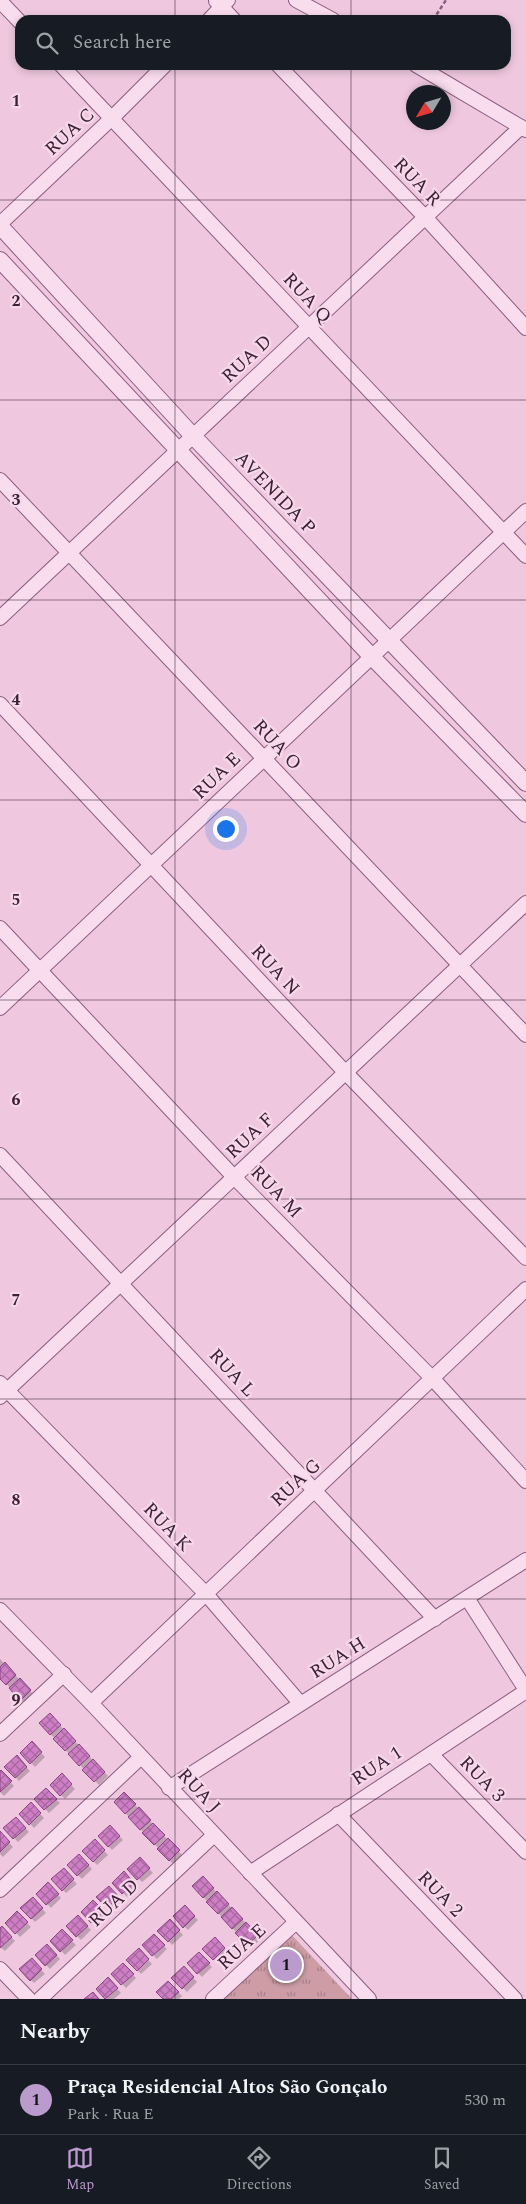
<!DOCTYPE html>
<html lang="en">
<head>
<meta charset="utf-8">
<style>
	body { margin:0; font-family:Spectral,serif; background:#20242c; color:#f1f3f6 }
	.compass { position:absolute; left:406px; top:85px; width:45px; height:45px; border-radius:50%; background:#171b24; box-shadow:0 2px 8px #0003; rotate:232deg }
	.you { position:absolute; left:225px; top:828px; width:18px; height:18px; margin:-12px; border:4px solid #fff; border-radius:50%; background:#1a73e8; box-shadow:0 0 0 8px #1a73e833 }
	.badge { display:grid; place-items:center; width:32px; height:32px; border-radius:50%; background:#bb9acd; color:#111; font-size:16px; font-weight:700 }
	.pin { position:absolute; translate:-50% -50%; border:2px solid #fff; box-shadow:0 1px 5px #0006 }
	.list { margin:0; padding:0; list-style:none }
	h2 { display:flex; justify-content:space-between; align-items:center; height:65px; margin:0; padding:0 20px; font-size:21px }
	h2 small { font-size:16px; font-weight:400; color:#9ea1a6 }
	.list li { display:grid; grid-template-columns:32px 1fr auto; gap:15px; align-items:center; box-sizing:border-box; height:70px; padding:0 20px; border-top:1px solid #363941 }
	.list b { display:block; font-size:19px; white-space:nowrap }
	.list p { margin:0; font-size:16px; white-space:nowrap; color:#9ea1a6 }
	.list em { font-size:16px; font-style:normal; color:#9ea1a6 }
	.icon { flex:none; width:28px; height:28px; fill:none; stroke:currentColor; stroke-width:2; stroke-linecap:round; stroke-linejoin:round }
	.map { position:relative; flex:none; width:526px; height:1999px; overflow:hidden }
	.search { position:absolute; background:#171b24; box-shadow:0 2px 8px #0003; left:15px; right:15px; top:15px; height:55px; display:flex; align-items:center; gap:12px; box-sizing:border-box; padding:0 18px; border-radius:15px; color:#9ea1a6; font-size:19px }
	.sheet { height:135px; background:#171b24 }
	nav { display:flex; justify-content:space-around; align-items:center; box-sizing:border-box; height:70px; border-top:1px solid #363941; background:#171b24; font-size:14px; color:#9ea1a6 }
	nav a { display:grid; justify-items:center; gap:2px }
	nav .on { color:#bb9acd }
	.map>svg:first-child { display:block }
</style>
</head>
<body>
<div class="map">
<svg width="526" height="1999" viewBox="0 0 526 1999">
	<defs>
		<pattern id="grass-tufts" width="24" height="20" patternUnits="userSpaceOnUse" patternTransform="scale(1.25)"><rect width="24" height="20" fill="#cd9ca5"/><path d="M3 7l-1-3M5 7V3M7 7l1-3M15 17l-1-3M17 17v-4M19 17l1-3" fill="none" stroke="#a87f87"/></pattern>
		<pattern id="building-cross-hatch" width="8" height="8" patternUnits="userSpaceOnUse" patternTransform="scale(1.25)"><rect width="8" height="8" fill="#cd7ec4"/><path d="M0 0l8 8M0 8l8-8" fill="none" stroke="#a867a0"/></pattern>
	</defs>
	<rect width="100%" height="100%" fill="#efc8df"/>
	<polygon fill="url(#grass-tufts)" points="288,1931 352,1999 217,1999"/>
	<g fill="#0003">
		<polygon points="0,1659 34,1695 25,1704 0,1677"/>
		<polygon points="50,1715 108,1776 99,1785 40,1723"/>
		<polygon points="32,1743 45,1757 35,1767 22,1753"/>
		<polygon points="17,1757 30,1771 19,1781 6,1767"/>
		<polygon points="1,1772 14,1786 4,1796 0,1792"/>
		<polygon points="62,1775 75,1789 65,1799 51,1785"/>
		<polygon points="46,1790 60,1803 49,1813 36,1799"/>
		<polygon points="124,1793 182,1855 173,1864 115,1802"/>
		<polygon points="31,1804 44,1818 34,1828 21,1814"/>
		<polygon points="16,1818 29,1832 18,1842 5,1828"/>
		<polygon points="110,1826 123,1840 112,1850 99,1836"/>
		<polygon points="0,1833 13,1847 3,1857 0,1854"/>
		<polygon points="95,1841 108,1855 97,1865 84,1851"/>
		<polygon points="79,1855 92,1869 82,1879 68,1865"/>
		<polygon points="140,1859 153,1873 142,1882 129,1869"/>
		<polygon points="64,1870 77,1884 66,1893 53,1880"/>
		<polygon points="124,1873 137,1887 127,1897 114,1883"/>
		<polygon points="203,1878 261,1939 251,1948 193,1886"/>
		<polygon points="48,1884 61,1898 51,1908 38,1894"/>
		<polygon points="109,1888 122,1902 111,1911 98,1897"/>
		<polygon points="33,1899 46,1913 35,1922 22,1909"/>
		<polygon points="93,1902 107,1916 96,1926 83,1912"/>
		<polygon points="185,1907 198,1920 188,1930 174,1917"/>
		<polygon points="17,1913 31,1927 20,1937 7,1923"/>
		<polygon points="78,1917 91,1930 81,1940 67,1926"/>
		<polygon points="170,1921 183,1935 172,1945 159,1931"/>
		<polygon points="2,1927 15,1941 5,1951 0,1947 0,1929"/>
		<polygon points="62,1931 76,1945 65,1955 52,1941"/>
		<polygon points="154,1936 167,1949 157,1959 144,1946"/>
		<polygon points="215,1939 228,1953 217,1963 204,1949"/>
		<polygon points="47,1945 60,1959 50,1969 36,1955"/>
		<polygon points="139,1950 152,1964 141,1974 128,1960"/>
		<polygon points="199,1954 212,1967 202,1977 189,1963"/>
		<polygon points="32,1960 45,1974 34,1983 21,1970"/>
		<polygon points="123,1964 136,1978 126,1988 113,1974"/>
		<polygon points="184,1968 197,1982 187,1992 173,1978"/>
		<polygon points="108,1979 121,1993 114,1999 107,1999 97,1989"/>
		<polygon points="168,1982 182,1996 179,1999 164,1999"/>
	</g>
	<g fill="url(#building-cross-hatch)" stroke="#8b4384">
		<polygon points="5,1662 16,1675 6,1685 0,1679 0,1667"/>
		<polygon points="20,1678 31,1690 20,1701 9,1688"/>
		<polygon points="50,1713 61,1725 50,1735 39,1723"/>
		<polygon points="64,1728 76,1741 65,1751 53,1739"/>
		<polygon points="32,1741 42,1752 30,1764 20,1753"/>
		<polygon points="79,1744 90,1756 79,1766 68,1754"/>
		<polygon points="17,1755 27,1767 15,1778 4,1767"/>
		<polygon points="93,1759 105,1772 94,1782 82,1770"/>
		<polygon points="1,1770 12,1781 0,1792 0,1771"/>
		<polygon points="62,1773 72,1784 60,1796 50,1785"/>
		<polygon points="46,1788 57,1799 44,1810 34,1799"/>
		<polygon points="124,1792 136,1804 125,1814 114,1802"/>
		<polygon points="31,1802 41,1813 29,1825 19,1814"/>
		<polygon points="139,1807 151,1820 140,1830 128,1817"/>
		<polygon points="16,1817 26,1828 13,1839 3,1828"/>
		<polygon points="153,1823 165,1835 154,1845 142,1833"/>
		<polygon points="110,1825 120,1836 108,1847 98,1836"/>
		<polygon points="0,1831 10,1842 0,1852"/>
		<polygon points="168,1838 180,1850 169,1861 157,1849"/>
		<polygon points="95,1839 105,1850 93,1862 82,1851"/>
		<polygon points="79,1854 89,1865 77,1876 67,1865"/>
		<polygon points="140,1857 150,1868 137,1880 127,1869"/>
		<polygon points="64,1868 74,1879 62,1891 51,1879"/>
		<polygon points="124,1871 134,1883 122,1894 112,1883"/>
		<polygon points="203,1876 214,1888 203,1898 192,1886"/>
		<polygon points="48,1882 59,1894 46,1905 36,1894"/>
		<polygon points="109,1886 119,1897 107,1908 96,1897"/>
		<polygon points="217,1891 229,1904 218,1914 206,1902"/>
		<polygon points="33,1897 43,1908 31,1919 20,1908"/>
		<polygon points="93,1900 104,1911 91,1923 81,1912"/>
		<polygon points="185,1905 195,1916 183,1928 173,1916"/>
		<polygon points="232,1907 243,1919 232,1929 221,1917"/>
		<polygon points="17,1911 28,1922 15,1934 5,1923"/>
		<polygon points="78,1915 88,1926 76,1937 66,1926"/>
		<polygon points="170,1919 180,1930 168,1942 157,1931"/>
		<polygon points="246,1922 258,1935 247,1945 235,1933"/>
		<polygon points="2,1926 12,1937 0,1948 0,1928"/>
		<polygon points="62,1929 73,1940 60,1952 50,1941"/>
		<polygon points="154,1934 165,1945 152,1956 142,1945"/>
		<polygon points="215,1937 225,1948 213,1960 202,1949"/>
		<polygon points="47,1944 57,1955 45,1966 35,1955"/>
		<polygon points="139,1948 149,1959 137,1971 126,1960"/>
		<polygon points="199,1952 210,1963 197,1974 187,1963"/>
		<polygon points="32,1958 42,1969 30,1981 19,1969"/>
		<polygon points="123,1963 134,1974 121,1985 111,1974"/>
		<polygon points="184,1966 194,1977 182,1989 171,1978"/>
		<polygon points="108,1977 118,1988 105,1999 96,1989"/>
		<polygon points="168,1981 179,1992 171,1999 163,1999 156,1992"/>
		<polygon points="93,1992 99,1999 84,1999"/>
	</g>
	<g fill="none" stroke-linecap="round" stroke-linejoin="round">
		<defs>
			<g id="minor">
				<polyline points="296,0 333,20"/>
				<polyline points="0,1 20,22"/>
				<polyline points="216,1 234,20"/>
				<polyline points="209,20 228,0"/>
				<polyline points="61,65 526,556"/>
				<polyline points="278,65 425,217 526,328"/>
				<polyline points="416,65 526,130"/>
				<polyline points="0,224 112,118 165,65"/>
				<polyline points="0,480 526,1035"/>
				<polyline points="0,618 521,127"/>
				<polyline points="0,704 345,1072 526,1258"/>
				<polyline points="0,928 234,1177 433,1379 526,1481"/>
				<polyline points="0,1008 526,511"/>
				<polyline points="0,1155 435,1619"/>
				<polyline points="0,1383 206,1594 300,1703"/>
				<polyline points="0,1397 526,903"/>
				<polyline points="467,1598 526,1690"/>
				<polyline points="0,1610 91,1703 369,1999"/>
				<polyline points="91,1703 526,1289"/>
				<polyline points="0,1734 64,1674"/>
				<polyline points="431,1754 526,1852"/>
				<polyline points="169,1788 526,1560"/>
				<polyline points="338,1814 515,1999"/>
				<polyline points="250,1873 526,1691"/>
				<polyline points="0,1890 141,1757"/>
				<polyline points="0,1969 29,1999"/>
				<polyline points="40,1999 214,1835"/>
				<polyline points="213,1999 296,1922"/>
			</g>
			<g id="tertiary">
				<polyline points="0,226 193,436 526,783"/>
				<polyline points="0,260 372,657 526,814"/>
			</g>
		</defs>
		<use href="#minor" stroke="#8b5d81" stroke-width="16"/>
		<use href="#tertiary" stroke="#8b5d81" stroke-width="18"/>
		<polyline stroke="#8b5d81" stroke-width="2.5" stroke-dasharray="4 2.5" stroke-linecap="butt" points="433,20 446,0"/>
		<use href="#minor" stroke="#f9dcee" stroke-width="14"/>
		<use href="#tertiary" stroke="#f9dcee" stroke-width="16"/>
	</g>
	<path fill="none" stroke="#3c2037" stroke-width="1" stroke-opacity="0.55" d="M175 0V20M351 0V20M175 65V1999M351 65V1999M0 200H526M0 400H526M0 600H526M0 800H526M0 1000H526M0 1199H526M0 1399H526M0 1599H526M0 1799H526"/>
	<g text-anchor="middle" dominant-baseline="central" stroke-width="4.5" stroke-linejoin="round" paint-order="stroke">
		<g font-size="19" fill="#3c2037" stroke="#f6d8ea">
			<text transform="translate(70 132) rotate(-43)">RUA C</text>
			<text transform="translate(417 182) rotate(46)">RUA R</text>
			<text transform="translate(307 298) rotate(47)">RUA Q</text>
			<text transform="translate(247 359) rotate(-43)">RUA D</text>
			<text transform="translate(275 493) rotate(46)">AVENIDA P</text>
			<text transform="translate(277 745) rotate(47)">RUA O</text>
			<text transform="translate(217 776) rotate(-44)">RUA E</text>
			<text transform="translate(275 970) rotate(47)">RUA N</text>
			<text transform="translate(250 1136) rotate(-43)">RUA F</text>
			<text transform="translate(276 1192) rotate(46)">RUA M</text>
			<text transform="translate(232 1373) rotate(47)">RUA L</text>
			<text transform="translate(296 1483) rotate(-43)">RUA G</text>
			<text transform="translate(167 1527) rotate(46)">RUA K</text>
			<text transform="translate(338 1658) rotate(-32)">RUA H</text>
			<text transform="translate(377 1766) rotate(-33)">RUA 1</text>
			<text transform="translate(482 1779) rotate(46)">RUA 3</text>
			<text transform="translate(199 1791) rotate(47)">RUA J</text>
			<text transform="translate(440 1894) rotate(46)">RUA 2</text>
			<text transform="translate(114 1903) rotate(-43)">RUA D</text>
			<text transform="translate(242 1947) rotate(-43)">RUA E</text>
		</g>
	</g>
	<g font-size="16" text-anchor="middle" font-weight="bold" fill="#3c2037" stroke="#f6d8ea" stroke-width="4.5" stroke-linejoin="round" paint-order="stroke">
		<text x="16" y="106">1</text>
		<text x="16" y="306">2</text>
		<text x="16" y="505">3</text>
		<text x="16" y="705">4</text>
		<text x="16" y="905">5</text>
		<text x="16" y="1105">6</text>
		<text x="16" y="1305">7</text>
		<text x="16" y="1505">8</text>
		<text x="16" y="1705">9</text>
	</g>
</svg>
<svg class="compass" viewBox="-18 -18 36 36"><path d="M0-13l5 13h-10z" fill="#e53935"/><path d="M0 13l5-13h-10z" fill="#9ea1a6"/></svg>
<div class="you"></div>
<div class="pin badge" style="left:286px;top:1965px">1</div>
<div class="search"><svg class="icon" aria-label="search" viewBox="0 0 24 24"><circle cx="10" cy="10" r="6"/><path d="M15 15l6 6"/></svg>Search here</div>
</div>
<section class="sheet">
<h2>Nearby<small></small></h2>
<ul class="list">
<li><span class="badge">1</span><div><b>Praça Residencial Altos São Gonçalo</b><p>Park · Rua E</p></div><em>530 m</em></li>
</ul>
</section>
<nav>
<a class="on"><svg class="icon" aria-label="map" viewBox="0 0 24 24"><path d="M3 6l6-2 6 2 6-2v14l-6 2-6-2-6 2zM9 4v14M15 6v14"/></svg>Map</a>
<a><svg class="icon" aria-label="directions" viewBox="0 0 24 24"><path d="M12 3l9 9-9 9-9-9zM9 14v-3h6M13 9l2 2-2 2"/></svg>Directions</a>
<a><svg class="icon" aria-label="saved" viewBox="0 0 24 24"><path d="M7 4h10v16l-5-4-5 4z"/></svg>Saved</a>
</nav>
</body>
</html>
